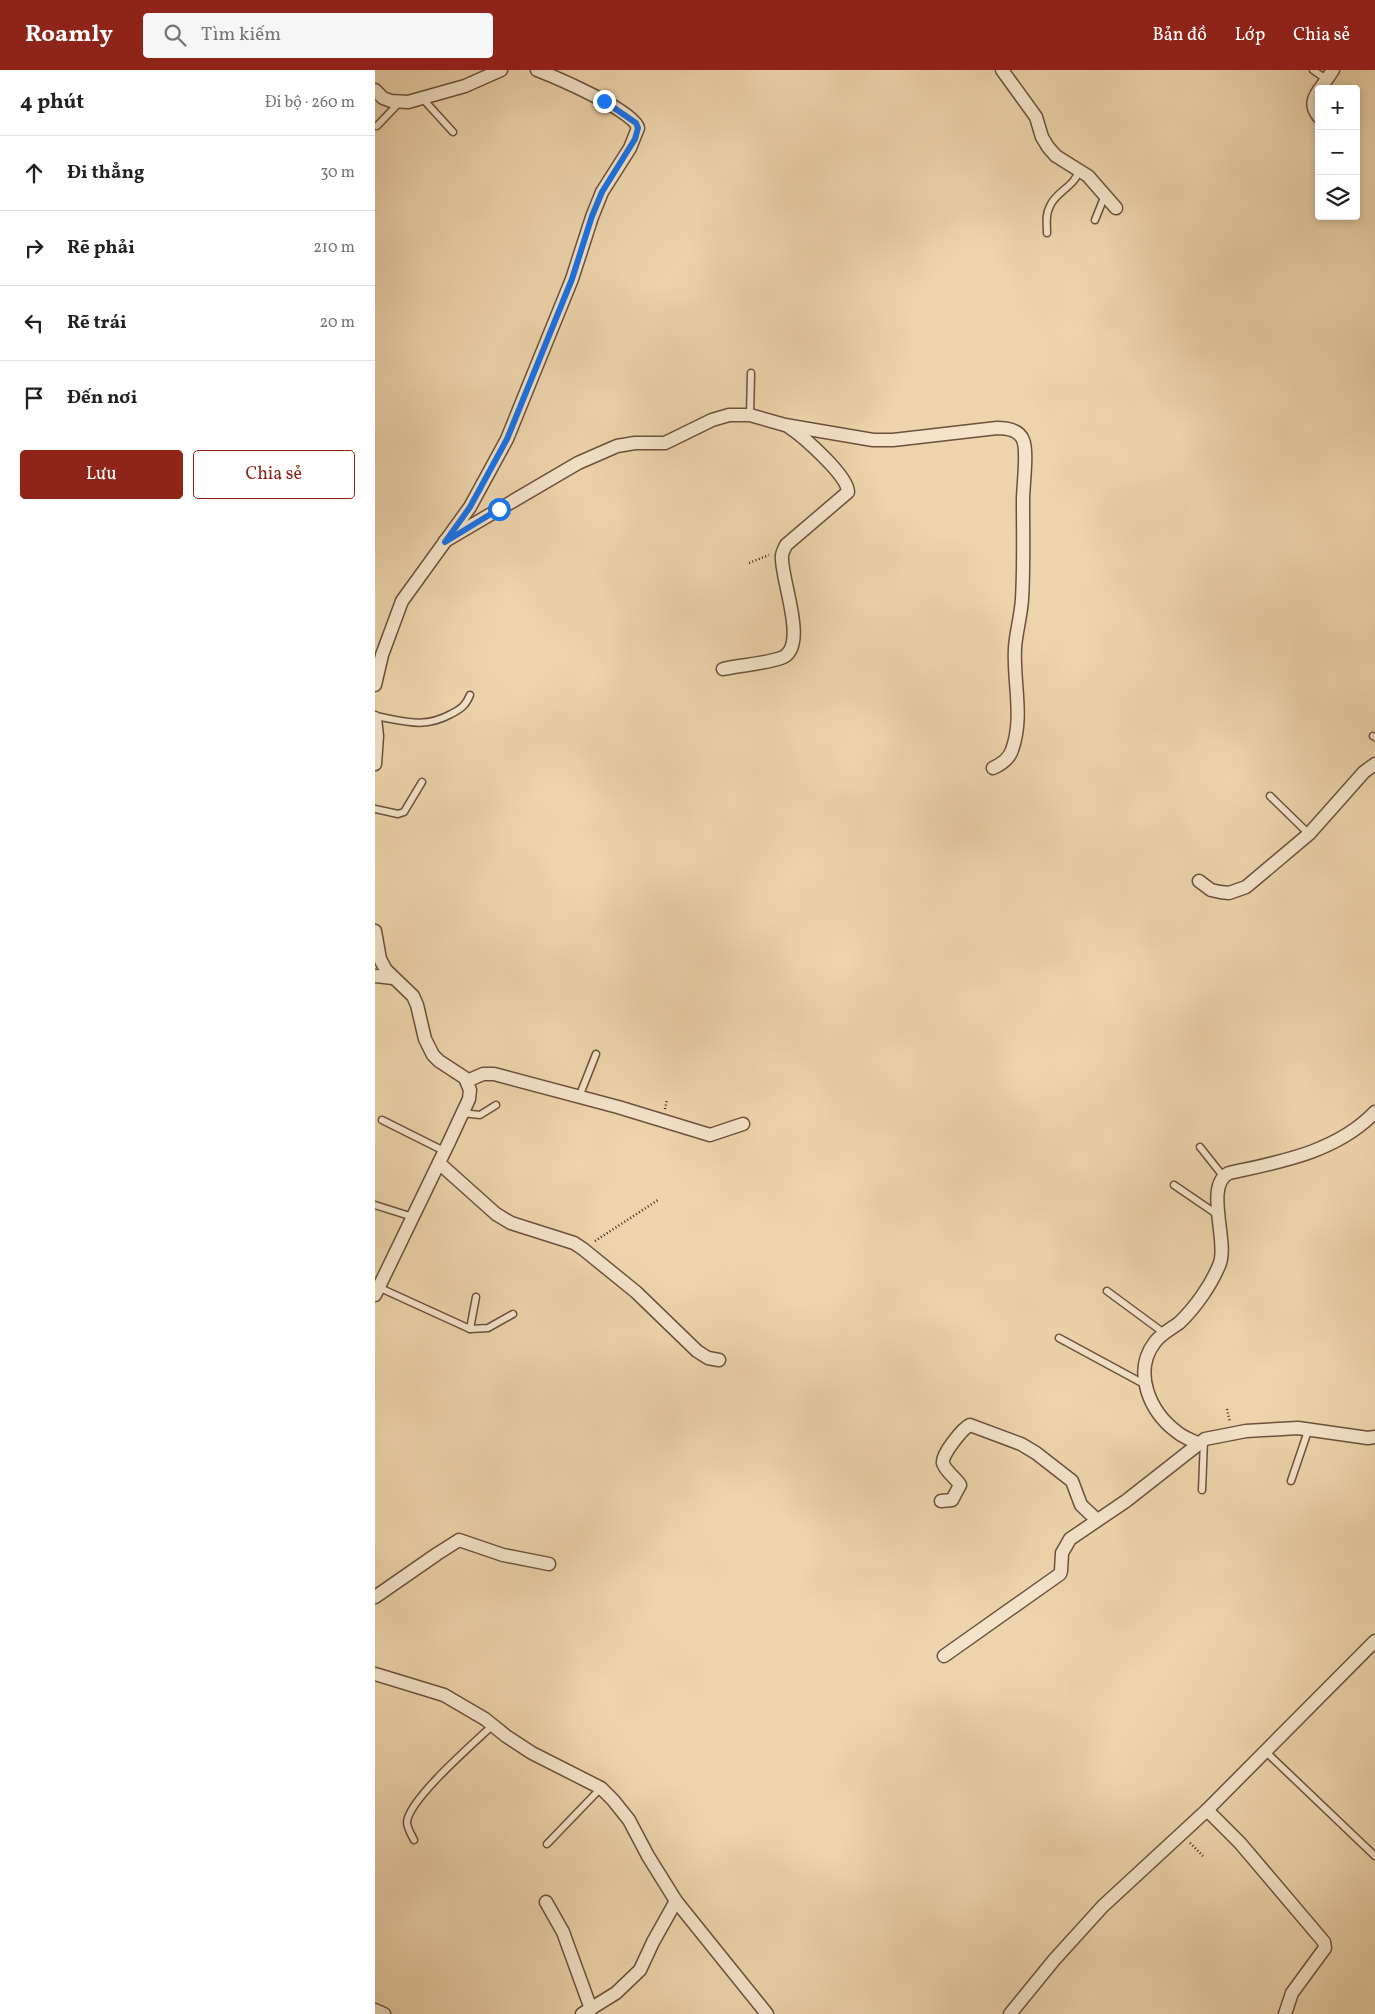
<!DOCTYPE html>
<html lang="vi">
<head>
<meta charset="utf-8">
<style>
	body { margin:0; font-family:Vollkorn,serif; background:#f6f6f6; color:#202124 }
	.controls { position:absolute; right:15px; top:15px; display:grid; overflow:hidden; border-radius:5px; box-shadow:0 2px 8px #0003 }
	.controls button { width:45px; height:45px; display:grid; place-items:center; padding:0; border:0; border-bottom:1px solid #e0e0e0; background:#fff; color:#202124; font:25px sans-serif }
	.stop { position:absolute; width:15px; height:15px; margin:-11px; border:4px solid #1a73e8; border-radius:50%; background:#fff }
	.stop.end { background:#1a73e8; border-color:#fff; box-shadow:0 1px 5px #0008 }
	.list { margin:0; padding:0; list-style:none }
	h2 { display:flex; justify-content:space-between; align-items:center; height:65px; margin:0; padding:0 20px; font-size:21px }
	h2 small { font-size:16px; font-weight:400; color:#757577 }
	.list li { display:grid; grid-template-columns:32px 1fr auto; gap:15px; align-items:center; box-sizing:border-box; height:75px; padding:0 20px; border-top:1px solid #e0e0e0 }
	.list b { display:block; font-size:19px; white-space:nowrap }
	.list em { font-size:16px; font-style:normal; color:#757577 }
	.actions { display:flex; gap:10px; padding:15px 20px }
	.actions a { flex:1; padding:11px 0; border:1px solid #8f2418; border-radius:5px; text-align:center; font-size:18px; color:#8f2418 }
	.actions .main { background:#8f2418; color:#fff }
	.icon { flex:none; width:28px; height:28px; fill:none; stroke:currentColor; stroke-width:2; stroke-linecap:round; stroke-linejoin:round }
	.map { position:relative; flex:none; width:1000px; height:1944px; overflow:hidden }
	header { display:flex; align-items:center; gap:30px; box-sizing:border-box; height:70px; padding:0 25px; background:#8f2418; color:#fff }
	header strong { font-size:24px }
	nav { display:flex; gap:28px; margin-inline-start:auto; font-size:18px }
	.search { width:350px; height:45px; background:#f6f6f6; display:flex; align-items:center; gap:12px; box-sizing:border-box; padding:0 18px; border-radius:5px; color:#757577; font-size:19px }
	main { display:flex }
	aside { flex:1; background:#fff }
	.map>svg:first-child { display:block }
</style>
</head>
<body>
<header>
<strong>Roamly</strong>
<div class="search"><svg class="icon" aria-label="search" viewBox="0 0 24 24"><circle cx="10" cy="10" r="6"/><path d="M15 15l6 6"/></svg>Tìm kiếm</div>
<nav><a>Bản đồ</a><a>Lớp</a><a>Chia sẻ</a></nav>
</header>
<main>
<aside>
<h2>4 phút<small>Đi bộ · 260 m</small></h2>
<ul class="list">
<li><svg class="icon" aria-label="ahead" viewBox="0 0 24 24"><path d="M12 20V5M6 11l6-6 6 6"/></svg><div><b>Đi thẳng</b></div><em>30 m</em></li>
<li><svg class="icon" aria-label="right" viewBox="0 0 24 24"><path d="M7 20v-9h11M14 6l5 5-5 5"/></svg><div><b>Rẽ phải</b></div><em>210 m</em></li>
<li><svg class="icon" aria-label="left" viewBox="0 0 24 24"><path d="M17 20v-9H6M10 6l-5 5 5 5"/></svg><div><b>Rẽ trái</b></div><em>20 m</em></li>
<li><svg class="icon" aria-label="arrive" viewBox="0 0 24 24"><path d="M6 21V4h12l-3 4 3 4H6"/></svg><div><b>Đến nơi</b></div></li>
</ul>
<div class="actions"><a class="main">Lưu</a><a>Chia sẻ</a></div>
</aside>
<div class="map">
<svg width="1000" height="1944" viewBox="0 0 1000 1944">
	<rect width="100%" height="100%" fill="#eed4ac"/>
	<filter id="stains"><feTurbulence type="fractalNoise" baseFrequency=".004" numOctaves="4"/><feColorMatrix values="0 0 0 0 .2 0 0 0 0 .09 0 0 0 0 .02 0 0 0 .5 -.17"/></filter>
	<radialGradient id="worn" r=".72"><stop offset=".6" stop-color="#630" stop-opacity="0"/><stop offset="1" stop-color="#630" stop-opacity=".3"/></radialGradient>
	<g fill="none" stroke-linecap="round" stroke-linejoin="round">
		<defs>
			<g id="lane">
				<polyline points="938,0 951,9"/>
				<polyline points="47,28 78,62"/>
				<polyline points="2,56 24,33"/>
				<polyline points="720,150 730,125"/>
				<path d="M672 163C672 154 670 145 675 136 681 121 700 117 704 100"/>
				<polyline points="375,345 376,303"/>
				<path d="M0 646C29 651 49 659 76 644 86 639 91 635 95 625"/>
				<polyline points="998,666 1000,667"/>
				<polyline points="895,726 934,764"/>
				<polyline points="0,739 23,744 29,742 47,712"/>
				<polyline points="204,1027 221,984"/>
				<polyline points="87,1043 105,1045 121,1035"/>
				<polyline points="7,1050 69,1081"/>
				<polyline points="825,1077 848,1106"/>
				<polyline points="799,1115 843,1145"/>
				<polyline points="0,1135 38,1147"/>
				<polyline points="3,1217 95,1259 113,1258 138,1244"/>
				<polyline points="732,1221 789,1263"/>
				<polyline points="95,1259 101,1227"/>
				<polyline points="684,1268 769,1314"/>
				<polyline points="916,1411 934,1358"/>
				<polyline points="827,1420 829,1370"/>
				<polyline points="890,1681 1000,1786"/>
				<path d="M39 1770C36 1764 32 1758 32 1752 34 1729 100 1672 118 1655"/>
				<polyline points="172,1774 226,1718"/>
			</g>
			<g id="street">
				<polyline points="627,0 661,47 667,67 673,77 681,86 713,106 741,138"/>
				<polyline points="945,19 958,0"/>
				<polyline points="0,20 8,28 16,31 33,32 90,16 126,0"/>
				<path d="M944 20C937 30 936 37 944 47"/>
				<path d="M70 471 203 393 242 376 260 373H290L337 350 354 345H375L410 355 498 370H518L622 358C632 358 644 360 648 370 653 381 648 416 648 430 648 463 649 496 647 529 646 546 641 562 640 578 638 612 649 647 637 680 634 689 627 694 618 698"/>
				<path d="M348 599C366 595 388 594 406 588 435 578 405 508 407 486 407 482 410 478 411 475L473 422C473 406 429 367 414 357"/>
				<path d="M0 615 7 585 27 531 95 437 132 369 197 209 217 147 227 122 255 78 263 58C260 41 180 7 162 0"/>
				<polyline points="0,648 2,666 0,694"/>
				<polyline points="824,811 836,820 845,822 854,823 871,817 934,764 989,702 1000,694"/>
				<polyline points="0,861 5,889 11,900 38,926 42,935 50,969 58,985 64,991 90,1008 95,1020 94,1029 74,1072 0,1225"/>
				<polyline points="0,906 18,908"/>
				<polyline points="92,1011 108,1004 119,1004 243,1037 335,1065 368,1054"/>
				<polyline points="64,1093 121,1144 136,1153 199,1173 208,1179 261,1222 322,1281 333,1288 344,1290"/>
				<path d="M822 1373C816 1370 808 1367 802 1362 775 1342 757 1302 780 1272 786 1264 796 1259 804 1253 820 1238 837 1214 845 1193 853 1170 829 1115 854 1103 905 1092 962 1082 1000 1042"/>
				<path d="M566 1431 577 1430 585 1415C581 1408 570 1401 568 1393 566 1385 588 1358 595 1355L646 1374 661 1383 697 1411 706 1435 722 1450"/>
				<polyline points="0,1527 62,1484 84,1470 128,1485 174,1494"/>
				<polyline points="569,1586 685,1504 686,1501 687,1483 695,1469 751,1431 830,1369 871,1361 923,1358 993,1368 1000,1367"/>
				<polyline points="0,1604 69,1625 110,1649 131,1666 157,1683 226,1718 238,1730 254,1750 273,1786 301,1831 392,1944"/>
				<polyline points="832,1740 865,1773 949,1872 950,1878 917,1923 910,1944"/>
				<polyline points="171,1832 188,1862 216,1939"/>
				<polyline points="0,1940 9,1944"/>
				<polyline points="207,1944 241,1923 265,1900 278,1872 301,1831"/>
				<polyline points="635,1944 679,1890 728,1836 832,1740 1000,1571"/>
			</g>
		</defs>
		<use href="#lane" stroke="#6c513c" stroke-width="9"/>
		<use href="#street" stroke="#6c513c" stroke-width="15"/>
		<g stroke="#402516" stroke-width="2.5" stroke-dasharray="1 2.5" stroke-linecap="butt">
			<polyline points="374,493 394,485"/>
			<polyline points="290,1039 292,1030"/>
			<polyline points="220,1171 283,1130"/>
			<polyline points="852,1339 855,1352"/>
			<polyline points="815,1773 828,1786"/>
		</g>
		<use href="#lane" stroke="#f4e3c9" stroke-width="6"/>
		<use href="#street" stroke="#f4e3c9" stroke-width="12"/>
	</g>
	<g fill="none" stroke-linecap="round" stroke-linejoin="round">
		<polyline stroke="#1a73e8" stroke-width="6" points="124,439 70,472 95,437 132,369 197,209 217,146 227,122 260,69 263,58 261,53 229,31"/>
	</g>
	<rect width="100%" height="100%" filter="url(#stains)"/>
	<rect width="100%" height="100%" fill="url(#worn)"/>
</svg>
<div class="controls">
<button>+</button>
<button>−</button>
<button><svg class="icon" aria-label="layers" viewBox="0 0 24 24"><path d="M12 4l9 5-9 5-9-5zM3 14l9 5 9-5"/></svg></button>
</div>
<div class="stop" style="left:124px;top:439px"></div>
<div class="stop end" style="left:229px;top:31px"></div>
</div>
</main>
</body>
</html>
